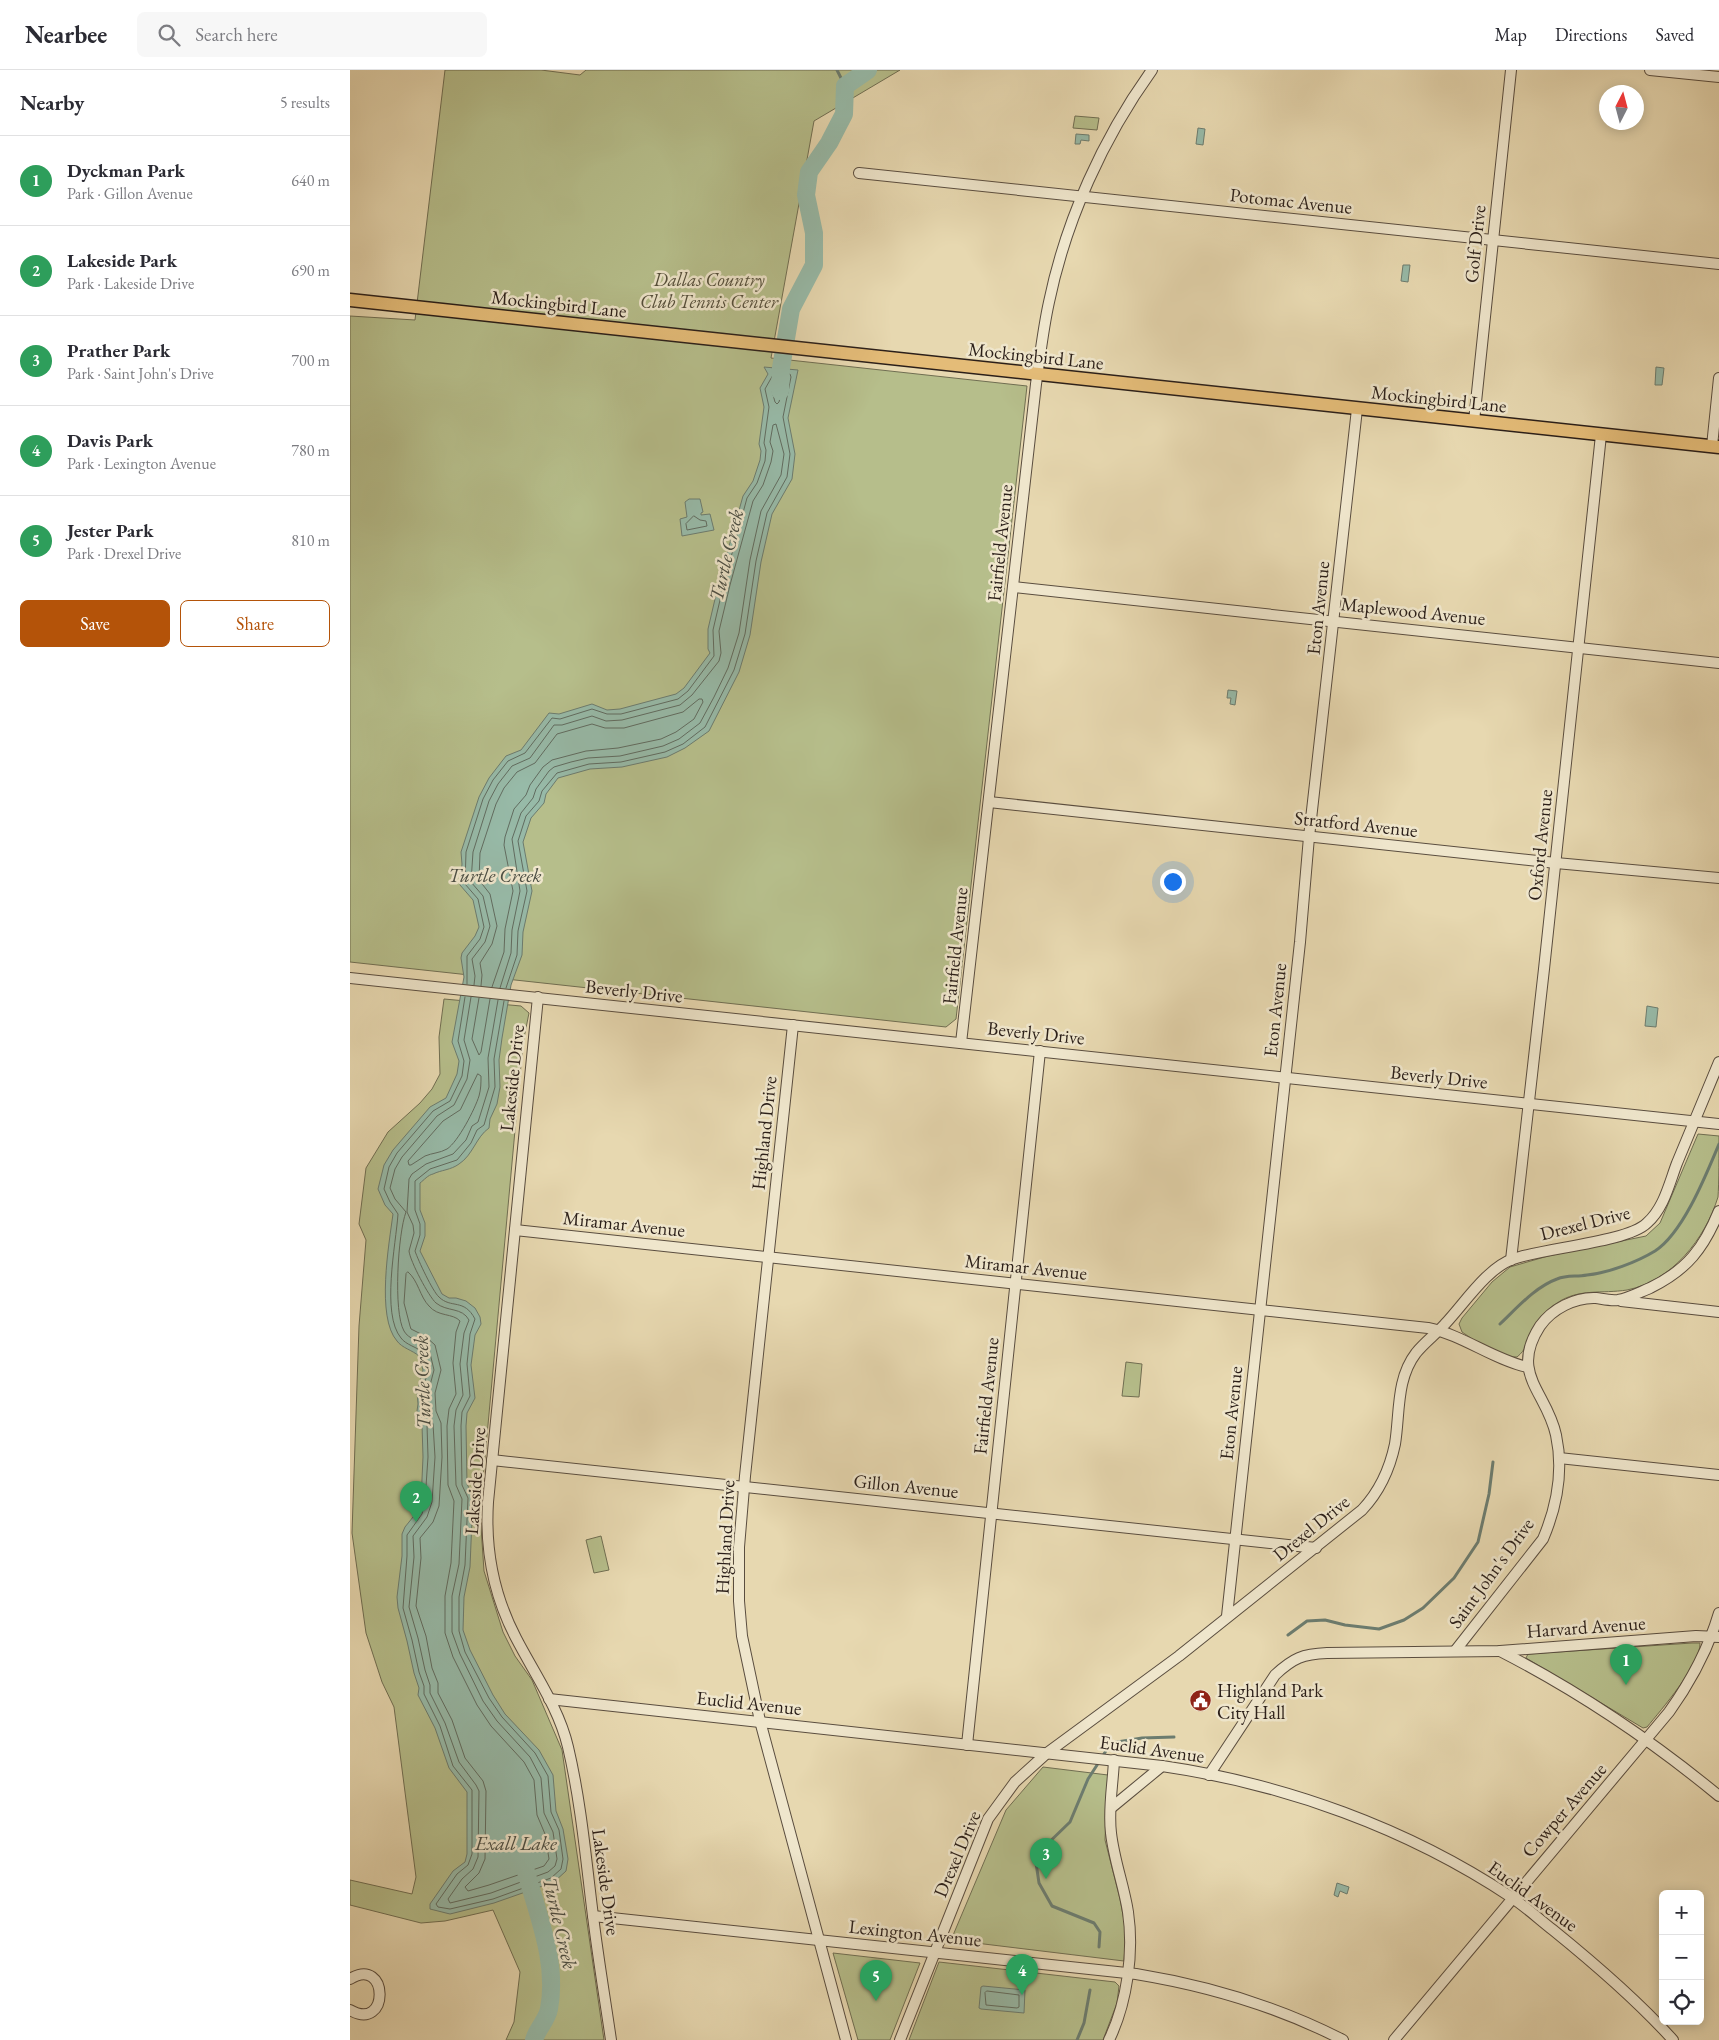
<!DOCTYPE html>
<html lang="en">
<head>
<meta charset="utf-8">
<style>
	body { margin:0; font-family:"EB Garamond",serif; background:#f7f7f7; color:#2b2b33 }
	.controls { position:absolute; right:15px; bottom:15px; display:grid; overflow:hidden; border-radius:8px; box-shadow:0 2px 12px #0003 }
	.controls button { width:45px; height:45px; display:grid; place-items:center; padding:0; border:0; border-bottom:1px solid #e1e1e2; background:#fff; color:#2b2b33; font:25px sans-serif }
	.compass { position:absolute; left:1249px; top:15px; width:45px; height:45px; border-radius:50%; background:#fff; box-shadow:0 2px 12px #0003; rotate:6deg }
	.you { position:absolute; left:822px; top:811px; width:18px; height:18px; margin:-12px; border:4px solid #fff; border-radius:50%; background:#1a73e8; box-shadow:0 0 0 8px #1a73e833 }
	.badge { display:grid; place-items:center; width:32px; height:32px; border-radius:50%; background:#b45309; color:#fff; font-size:16px; font-weight:700 }
	.pin { position:absolute; translate:-50% -41px; filter:drop-shadow(0 1px 2px #0008) }
	.pin::after { content:''; position:absolute; top:26px; width:18px; height:15px; background:inherit; clip-path:polygon(0 0,100% 0,50% 100%) }
	.list { margin:0; padding:0; list-style:none }
	h2 { display:flex; justify-content:space-between; align-items:center; height:65px; margin:0; padding:0 20px; font-size:21px }
	h2 small { font-size:16px; font-weight:400; color:#7c7c81 }
	.list li { display:grid; grid-template-columns:32px 1fr auto; gap:15px; align-items:center; box-sizing:border-box; height:90px; padding:0 20px; border-top:1px solid #e1e1e2 }
	.list b { display:block; font-size:19px; white-space:nowrap }
	.list p { margin:0; font-size:16px; white-space:nowrap; color:#7c7c81 }
	.list em { font-size:16px; font-style:normal; color:#7c7c81 }
	.actions { display:flex; gap:10px; padding:15px 20px }
	.actions a { flex:1; padding:11px 0; border:1px solid #b45309; border-radius:8px; text-align:center; font-size:18px; color:#b45309 }
	.actions .main { background:#b45309; color:#fff }
	.icon { flex:none; width:28px; height:28px; fill:none; stroke:currentColor; stroke-width:2; stroke-linecap:round; stroke-linejoin:round }
	.map { position:relative; flex:none; width:1369px; height:1970px; overflow:hidden }
	header { display:flex; align-items:center; gap:30px; box-sizing:border-box; height:70px; padding:0 25px; background:#fff; border-bottom:1px solid #e1e1e2 }
	header strong { font-size:24px }
	nav { display:flex; gap:28px; margin-inline-start:auto; font-size:18px }
	.search { width:350px; height:45px; background:#f7f7f7; display:flex; align-items:center; gap:12px; box-sizing:border-box; padding:0 18px; border-radius:8px; color:#7c7c81; font-size:19px }
	main { display:flex }
	aside { flex:1; background:#fff }
	.map>svg:first-child { display:block }
</style>
</head>
<body>
<header>
<strong>Nearbee</strong>
<div class="search"><svg class="icon" aria-label="search" viewBox="0 0 24 24"><circle cx="10" cy="10" r="6"/><path d="M15 15l6 6"/></svg>Search here</div>
<nav><a>Map</a><a>Directions</a><a>Saved</a></nav>
</header>
<main>
<aside>
<h2>Nearby<small>5 results</small></h2>
<ul class="list">
<li><span class="badge" style="background:#2e9e5b">1</span><div><b>Dyckman Park</b><p>Park · Gillon Avenue</p></div><em>640 m</em></li>
<li><span class="badge" style="background:#2e9e5b">2</span><div><b>Lakeside Park</b><p>Park · Lakeside Drive</p></div><em>690 m</em></li>
<li><span class="badge" style="background:#2e9e5b">3</span><div><b>Prather Park</b><p>Park · Saint John's Drive</p></div><em>700 m</em></li>
<li><span class="badge" style="background:#2e9e5b">4</span><div><b>Davis Park</b><p>Park · Lexington Avenue</p></div><em>780 m</em></li>
<li><span class="badge" style="background:#2e9e5b">5</span><div><b>Jester Park</b><p>Park · Drexel Drive</p></div><em>810 m</em></li>
</ul>
<div class="actions"><a class="main">Save</a><a>Share</a></div>
</aside>
<div class="map">
<svg width="1369" height="1970" viewBox="0 0 1369 1970">
	<rect width="100%" height="100%" fill="#e7d8b0"/>
	<filter id="stains"><feTurbulence type="fractalNoise" baseFrequency=".004" numOctaves="4"/><feColorMatrix values="0 0 0 0 .2 0 0 0 0 .09 0 0 0 0 .02 0 0 0 .5 -.17"/></filter>
	<radialGradient id="worn" r=".72"><stop offset=".6" stop-color="#630" stop-opacity="0"/><stop offset="1" stop-color="#630" stop-opacity=".3"/></radialGradient>
	<g fill="#b6be8b" stroke="#706e52">
		<polygon points="95,0 191,0 230,5 236,0 550,0 464,51 421,288 677,316 606,949 596,957 0,892 0,246 65,250"/>
		<polygon points="725,46 749,48 747,60 723,58"/>
		<polygon points="94,929 171,936 179,943 173,973 130,1442 134,1501 153,1562 165,1586 182,1610 212,1680 254,1970 156,1970 164,1952 170,1902 143,1840 95,1851 71,1853 0,1835 0,1810 62,1824 66,1807 44,1637 32,1612 16,1563 2,1463 9,1256 16,1170 9,1154 16,1098 38,1062 70,1033 82,1019 90,1004 89,967"/>
		<path d="M1348 1064 1369 1066C1369 1081 1369 1114 1368 1127 1355 1169 1322 1211 1277 1220 1252 1224 1229 1218 1207 1233 1197 1239 1186 1251 1182 1261 1178 1271 1176 1280 1167 1287 1149 1288 1127 1272 1112 1262L1109 1254 1112 1248 1142 1212 1160 1197 1198 1186 1296 1166 1310 1153Z"/>
		<polygon points="776,1292 792,1294 789,1327 772,1326"/>
		<polygon points="251,1466 259,1500 244,1503 236,1470"/>
		<path d="M1342 1573H1350C1351 1594 1311 1640 1297 1657L1293 1658 1176 1588 1178 1584Z"/>
		<polygon points="693,1697 766,1706 756,1748 755,1770 770,1829 776,1861 774,1891 601,1870 656,1740"/>
		<polygon points="483,1883 570,1893 540,1970 508,1970"/>
		<polygon points="589,1892 765,1912 769,1916 767,1933 753,1970 559,1970"/>
	</g>
	<g fill="#97baa8" stroke="#6c7c6f">
		<polygon points="848,58 855,59 853,75 846,74"/>
		<polygon points="726,64 739,65 739,71 731,70 730,74 725,74"/>
		<polygon points="1053,195 1060,195 1058,212 1051,211"/>
		<path d="M414 297 448 300 438 348 445 384 442 409 422 444 411 492 400 565 389 602 359 661 335 678 317 687 272 697 240 699 208 708 196 724 194 733 181 748 173 772 182 821 173 862 172 885 161 915 152 968 149 990 150 1017 147 1034 140 1049 139 1058C126 1067 123 1085 109 1094 101 1100 91 1100 83 1104 78 1105 74 1110 70 1113V1140L75 1153V1166L70 1181 92 1224 99 1228H106L116 1231 125 1238 130 1247 131 1254 125 1265 121 1295 125 1328 117 1343 116 1356 117 1414 123 1426 120 1497 114 1527 113 1560 120 1580 143 1625 155 1644 189 1680 203 1705 206 1741 213 1759 218 1789 216 1801 204 1812 144 1833 100 1844 80 1839V1834L103 1801 115 1792 117 1784V1722L99 1698 85 1658 68 1625 69 1618 64 1603 57 1571 48 1538 47 1527 52 1486V1464L55 1457 67 1442 71 1431 73 1387 72 1355 67 1341 68 1334 67 1322 73 1300 69 1286C62 1280 52 1278 47 1271 26 1247 39 1174 43 1144L35 1135 28 1119 34 1095 43 1080 80 1037 96 1028 107 1004 109 991 102 972 114 907 111 888 112 883 125 866 129 857 123 830 110 815 112 794 111 782 129 727 139 708 156 686 171 680 199 643 209 644 242 634 257 640 270 639 326 624 334 618 360 583 358 579V559L369 512 393 426 403 411 410 390 411 381 409 374 414 337 410 318 418 304Z"/>
		<polygon points="1306,297 1314,298 1312,315 1305,315"/>
		<polygon points="339,429 350,429 353,442 351,443 351,445 360,444 364,460 332,466 330,449 337,447 335,432"/>
		<polygon points="878,620 887,621 885,635 880,634 881,628 877,628"/>
		<polygon points="1297,936 1308,938 1306,957 1295,956"/>
		<polygon points="987,1813 999,1817 997,1824 990,1821 988,1827 984,1825"/>
		<polygon points="633,1916 675,1920 674,1943 631,1939 629,1938 631,1917"/>
	</g>
	<g fill="none" stroke-linecap="round" stroke-linejoin="round">
		<g stroke="#616c60" stroke-width="1">
			<polygon points="428,310 432,310 434,312 429,332 427,334 425,332 422,321"/>
			<polygon points="344,446 350,450 356,451 357,456 337,460 336,454"/>
			<polyline points="117,914 117,886 130,869 134,857 128,829 115,814 116,782 133,729 143,710 158,691 175,683 202,648 210,649 242,639 257,644 271,644 328,629 338,621 364,586 363,560 374,513 397,428 407,413 415,391 416,380 414,373 419,337 415,319 424,303 440,304 441,307 433,347 440,384 437,407 417,443 406,491 395,564 384,600 355,657 333,674 315,682 271,692 239,694 207,703 192,721 189,731 176,746 168,771 177,821 168,861 167,885 156,918"/>
			<polyline points="124,915 125,906 122,889 135,872 140,856 133,826 121,812 123,782 139,731 148,714 162,696 180,688 204,655 212,655 242,646 256,651 272,650 330,635 342,625 369,591 371,583 369,561 380,515 403,431 413,415 421,392 423,381 420,372 423,355 426,354 434,384 431,405 411,441 400,490 389,563 378,598 364,627 350,653 329,669 313,676 270,686 238,688 221,692 204,697 199,701 186,719 183,728 171,743 162,769 170,821 162,860 161,883 150,918"/>
			<polyline points="131,916 132,905 130,893 142,874 147,856 140,824 129,810 130,783 146,734 154,718 167,702 185,693 207,664 242,654 255,658 274,658 333,642 349,629 352,629 353,632 344,649 326,662 311,669 268,678 236,681 202,690 193,697 180,715 176,725 164,739 155,767 154,775 163,821 155,859 154,882 142,917"/>
			<path d="M115 927 108 971 114 991 112 1006 100 1031 83 1041 47 1083 39 1097 34 1119 40 1132 48 1144C46 1174 31 1244 51 1268 56 1275 67 1277 74 1283L78 1300 72 1323 73 1334 72 1342 77 1355 78 1387 75 1431 72 1444 57 1465V1486L53 1538 62 1570 69 1602 74 1616V1624L90 1656 103 1696 122 1720V1784L118 1795 107 1804 86 1834 88 1837 100 1839 143 1829 201 1808 211 1799 213 1789 209 1760 201 1742 198 1706 185 1683 152 1647 139 1628 115 1582 109 1561V1527L115 1495 118 1428 112 1415 111 1356 112 1342 120 1326 117 1294 120 1264 125 1249C114 1228 101 1239 89 1227 83 1222 68 1190 65 1181L70 1165V1154L65 1140V1111L80 1099 107 1090 121 1073 127 1060 134 1055 145 1017 144 989 154 931"/>
			<path d="M121 927 114 970 120 990 117 1009 104 1035 87 1046 52 1087 45 1099 40 1118 45 1129 56 1142C48 1163 43 1242 54 1261 58 1269 72 1272 79 1279L84 1300 78 1323V1341L83 1354 85 1387 82 1432 77 1447 63 1466 64 1487 59 1537 68 1568 75 1600 80 1615V1623L95 1653 109 1692 126 1715 129 1721 128 1787 123 1799 112 1809 98 1829 100 1833 141 1823 198 1802 205 1796 207 1789 203 1762 194 1743 191 1708 180 1687 147 1651 133 1631 110 1584 102 1562V1526L109 1494 112 1429 106 1415 104 1356 106 1340 113 1325 110 1294 114 1263 119 1250C112 1237 97 1242 86 1233 79 1227 60 1191 59 1181L64 1163 63 1155 57 1142 59 1109 62 1104 76 1094 103 1084 116 1070 122 1056 128 1052 139 1017 138 988 148 930"/>
			<polyline points="129,928 122,969 129,985 131,982 140,929"/>
			<path d="M128 1004 131 1006C131 1013 131 1019 129 1026 125 1039 108 1072 97 1079 90 1083 82 1083 75 1086 70 1089 66 1092 61 1095H59L58 1091 93 1051 110 1040Z"/>
			<path d="M58 1202C68 1210 70 1227 79 1236 88 1247 103 1243 110 1251L106 1262 103 1293 106 1324 99 1339 97 1356 98 1415 104 1431 101 1493 95 1526V1563L103 1587 127 1635 141 1656 174 1692 184 1710 187 1745 195 1764 199 1789 194 1796 139 1815 118 1821 115 1817 129 1803 135 1789 136 1721 133 1711 115 1688 102 1650 88 1623V1613L82 1598 76 1566 66 1536 71 1488 70 1468 83 1452 89 1436 92 1387 91 1353 86 1341 85 1323 91 1300 85 1275 75 1266 61 1259 60 1256 54 1233 56 1204Z"/>
			<polygon points="637,1921 669,1925 669,1937 667,1938 636,1935 635,1923"/>
		</g>
		<g stroke="#6c7c6f" stroke-width="3">
			<polyline points="487,0 495,16"/>
			<path d="M1150 1254C1167 1238 1185 1217 1207 1209 1217 1205 1226 1207 1237 1205 1258 1203 1287 1192 1305 1181 1333 1163 1356 1105 1369 1074"/>
			<polyline points="938,1565 957,1551 975,1550 995,1555 1029,1559 1054,1550 1073,1538 1104,1508 1128,1472 1139,1424 1143,1392"/>
			<polyline points="752,1687 761,1673 792,1668 824,1667"/>
			<polyline points="749,1692 738,1709 720,1752 690,1781 686,1793 689,1813 702,1836 744,1853 750,1862 749,1877"/>
			<polyline points="727,1970 734,1953 740,1920"/>
		</g>
		<g stroke="#97baa8" stroke-width="18">
			<polyline points="430,321 431,298 441,239 464,195 464,163 456,125 459,102 479,73 494,44 495,16 518,0"/>
			<path d="M175 1798C187 1844 208 1891 199 1939 197 1950 187 1959 184 1970"/>
		</g>
		<defs>
			<g id="minor">
				<polyline points="1300,0 1369,7"/>
				<polyline points="509,103 1369,194"/>
				<polyline points="1124,351 1161,0"/>
				<polyline points="1362,376 1369,308"/>
				<polyline points="663,517 1369,593"/>
				<polyline points="639,732 1206,793 1369,808"/>
				<polyline points="0,908 1369,1054"/>
				<path d="M188 927 138 1432C135 1479 144 1526 166 1568 184 1603 209 1638 218 1677 231 1732 236 1790 243 1846 248 1887 255 1929 261 1970"/>
				<polyline points="443,955 395,1406 389,1477 389,1531 392,1566 410,1651 496,1970"/>
				<path d="M611 973 686 314C690 287 693 259 699 232 716 150 753 68 802 0"/>
				<path d="M165 1160 1078 1258C1113 1265 1142 1289 1177 1297"/>
				<polyline points="1161,1190 1194,899 1251,365"/>
				<polyline points="1271,1231 1369,1242"/>
				<polyline points="1209,1388 1369,1405"/>
				<polyline points="142,1390 966,1478"/>
				<polyline points="877,1546 950,872 959,767 1007,339"/>
				<path d="M1105 1581 1193 1469C1207 1436 1214 1402 1206 1365 1197 1322 1159 1304 1190 1256 1202 1239 1225 1227 1246 1228 1253 1229 1261 1231 1268 1230 1279 1228 1290 1222 1300 1218 1337 1200 1354 1178 1369 1141"/>
				<path d="M1150 1581C1228 1621 1301 1670 1369 1726"/>
				<path d="M199 1629 812 1696C935 1714 1057 1758 1161 1827 1176 1837 1189 1849 1203 1860 1245 1894 1287 1930 1323 1970"/>
				<polyline points="617,1675 690,981"/>
				<path d="M859 1705 925 1605C943 1588 953 1584 977 1583L1150 1581 1346 1566 1369 1567"/>
				<polyline points="761,1738 812,1696"/>
				<path d="M243 1846 786 1904C859 1916 927 1936 993 1970"/>
				<path d="M0 1909C39 1885 40 1963 0 1940"/>
				<path d="M550 1970 638 1749 665 1712 697 1683 829 1586 1012 1440C1029 1422 1040 1398 1045 1374 1050 1343 1046 1309 1066 1283 1075 1272 1086 1264 1095 1254 1114 1234 1137 1198 1163 1189 1194 1178 1278 1172 1297 1153 1314 1138 1319 1114 1327 1093 1341 1059 1355 1026 1369 992"/>
				<path d="M759 1970C777 1933 784 1883 778 1842 774 1816 764 1790 761 1763 758 1739 763 1714 764 1690"/>
				<path d="M1044 1970 1319 1642C1342 1610 1358 1580 1369 1543"/>
			</g>
			<polyline id="major" points="0,230 1369,377"/>
		</defs>
		<use href="#minor" stroke="#5a4d3f" stroke-width="12"/>
		<use href="#major" stroke="#2b1f19" stroke-width="15"/>
		<use href="#minor" stroke="#efe6cc" stroke-width="10"/>
		<use href="#major" stroke="#e4bc78" stroke-width="12"/>
	</g>
	<defs>
		<symbol id="civic-disc" viewBox="-11 -11 22 22"><circle r="9.5" fill="#8f2418" stroke="#efe6cc"/><path d="M-.6-6.5H3V-4.5H.6V-3L4-1V1h2V6H-6V1h2V-1L-.6-3ZM-1.2 2.5V6h2.4V2.5Z" fill="#fff"/></symbol>
	</defs>
	<g fill-rule="evenodd">
		<use href="#civic-disc" x="838" y="1618" width="25" height="25"/>
	</g>
	<g text-anchor="middle" dominant-baseline="central" stroke-width="5" stroke-linejoin="round" paint-order="stroke">
		<g font-size="19" fill="#2b1f19" stroke="#efe6cc">
			<text transform="translate(941 131) rotate(6)">Potomac Avenue</text>
			<text transform="translate(1125 174) rotate(-84)">Golf Drive</text>
			<text transform="translate(209 234) rotate(6)">Mockingbird Lane</text>
			<text transform="translate(686 286) rotate(6)">Mockingbird Lane</text>
			<text transform="translate(1089 329) rotate(6)">Mockingbird Lane</text>
			<text transform="translate(650 473) rotate(-84)">Fairfield Avenue</text>
			<text transform="translate(968 538) rotate(-84)">Eton Avenue</text>
			<text transform="translate(1063 541) rotate(6)">Maplewood Avenue</text>
			<text transform="translate(1006 754) rotate(6)">Stratford Avenue</text>
			<text transform="translate(1190 775) rotate(-84)">Oxford Avenue</text>
			<text transform="translate(605 876) rotate(-84)">Fairfield Avenue</text>
			<text transform="translate(284 921) rotate(6)">Beverly Drive</text>
			<text transform="translate(925 940) rotate(-84)">Eton Avenue</text>
			<text transform="translate(686 963) rotate(6)">Beverly Drive</text>
			<text transform="translate(1089 1007) rotate(6)">Beverly Drive</text>
			<text transform="translate(162 1008) rotate(-84)">Lakeside Drive</text>
			<text transform="translate(414 1063) rotate(-84)">Highland Drive</text>
			<text transform="translate(1235 1153) rotate(-14)">Drexel Drive</text>
			<text transform="translate(274 1154) rotate(6)">Miramar Avenue</text>
			<text transform="translate(676 1197) rotate(6)">Miramar Avenue</text>
			<text transform="translate(636 1326) rotate(-84)">Fairfield Avenue</text>
			<text transform="translate(881 1343) rotate(-84)">Eton Avenue</text>
			<text transform="translate(125 1411) rotate(-86)">Lakeside Drive</text>
			<text transform="translate(556 1416) rotate(6)">Gillon Avenue</text>
			<text transform="translate(961 1458) rotate(-39)">Drexel Drive</text>
			<text transform="translate(375 1467) rotate(-87)">Highland Drive</text>
			<text transform="translate(1141 1503) rotate(-54)">Saint John's Drive</text>
			<text transform="translate(1236 1557) rotate(-4)">Harvard Avenue</text>
			<text transform="translate(399 1633) rotate(6)">Euclid Avenue</text>
			<text transform="translate(802 1679) rotate(8)">Euclid Avenue</text>
			<text transform="translate(1214 1740) rotate(-49)">Cowper Avenue</text>
			<text transform="translate(607 1784) rotate(-67)">Drexel Drive</text>
			<text transform="translate(256 1812) rotate(82)">Lakeside Drive</text>
			<text transform="translate(1183 1826) rotate(36)">Euclid Avenue</text>
			<text transform="translate(565 1863) rotate(6)">Lexington Avenue</text>
		</g>
		<g font-size="19" font-style="italic" fill="#554f3b" stroke="#efe6cc">
			<text x="359" y="209">Dallas Country<tspan x="359" dy="22">Club Tennis Center</tspan></text>
		</g>
		<g font-size="19" fill="#2b1f19" stroke="#efe6cc" text-anchor="start">
			<text x="867" y="1620">Highland Park<tspan x="867" dy="22">City Hall</tspan></text>
		</g>
		<g font-size="20" font-style="italic" fill="#4b4e44" stroke="#efe6cc">
			<text transform="translate(376 485) rotate(-77)">Turtle Creek</text>
			<text x="145" y="805">Turtle Creek</text>
			<text transform="translate(72 1312) rotate(-92)">Turtle Creek</text>
			<text x="166" y="1773">Exall Lake</text>
			<text transform="translate(210 1853) rotate(77)">Turtle Creek</text>
		</g>
	</g>
	<rect width="100%" height="100%" filter="url(#stains)"/>
	<rect width="100%" height="100%" fill="url(#worn)"/>
</svg>
<div class="controls">
<button>+</button>
<button>−</button>
<button><svg class="icon" aria-label="locate" viewBox="0 0 24 24"><circle cx="12" cy="12" r="6"/><path d="M12 2v4M12 18v4M2 12h4M18 12h4"/></svg></button>
</div>
<svg class="compass" viewBox="-18 -18 36 36"><path d="M0-13l5 13h-10z" fill="#e53935"/><path d="M0 13l5-13h-10z" fill="#7c7c81"/></svg>
<div class="you"></div>
<div class="pin badge" style="left:1276px;top:1615px;background:#2e9e5b">1</div>
<div class="pin badge" style="left:66px;top:1452px;background:#2e9e5b">2</div>
<div class="pin badge" style="left:696px;top:1809px;background:#2e9e5b">3</div>
<div class="pin badge" style="left:672px;top:1925px;background:#2e9e5b">4</div>
<div class="pin badge" style="left:526px;top:1931px;background:#2e9e5b">5</div>
</div>
</main>
</body>
</html>
